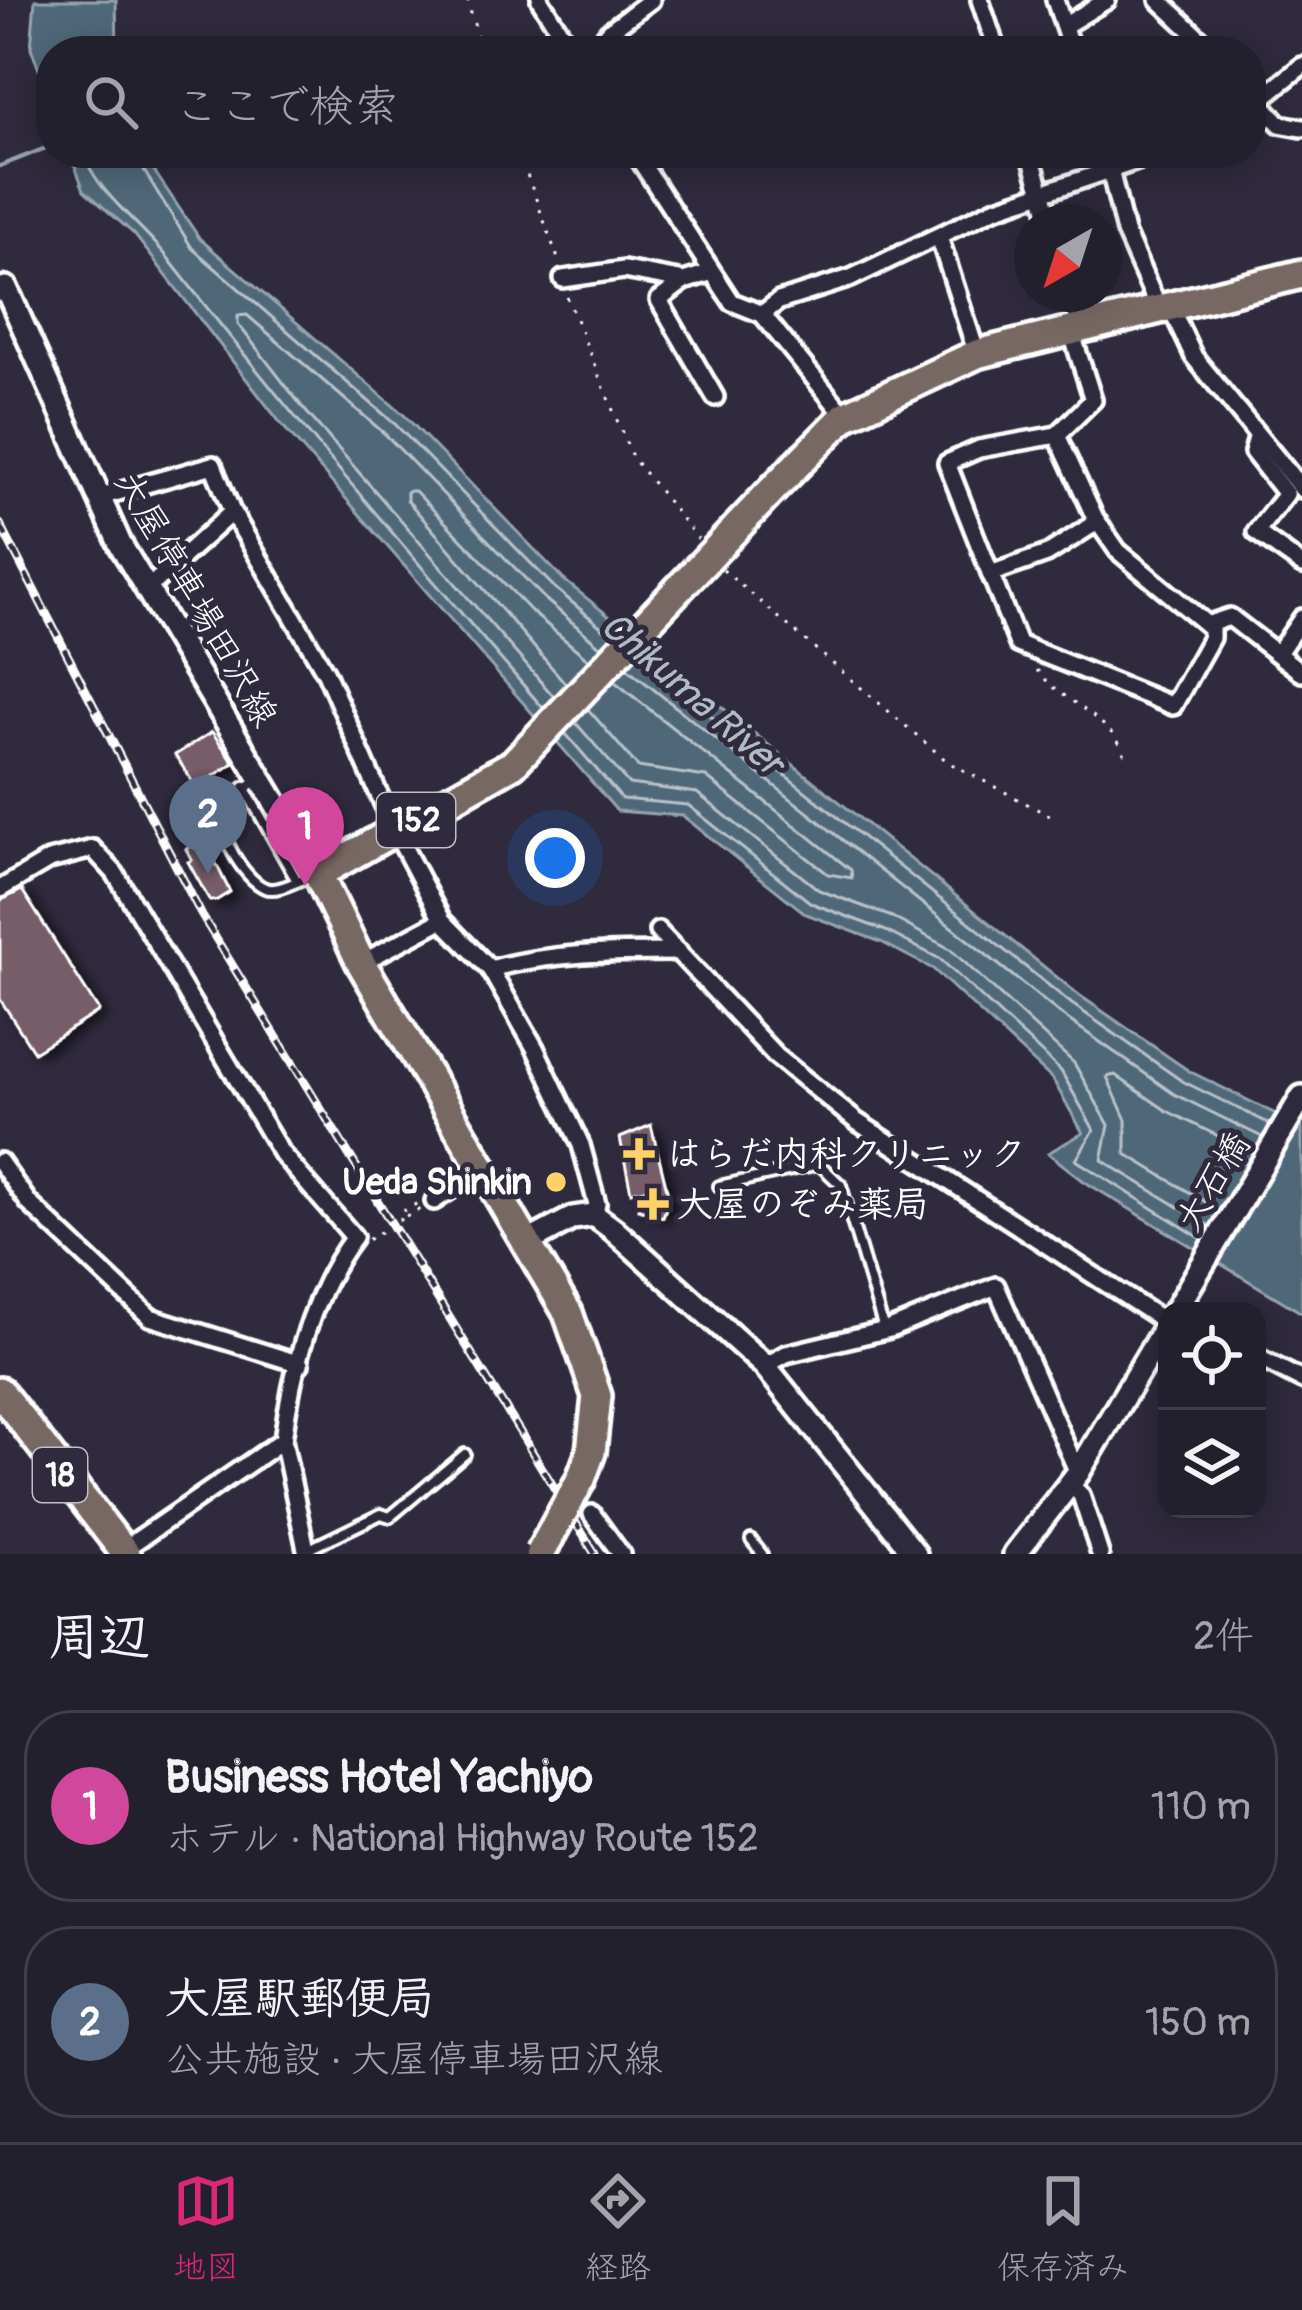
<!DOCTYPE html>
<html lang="ja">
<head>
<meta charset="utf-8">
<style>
	body { margin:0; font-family:Pangolin,"Klee One",sans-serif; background:#2b2836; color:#f1f3f6 }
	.controls { position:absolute; right:36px; bottom:36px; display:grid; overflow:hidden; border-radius:24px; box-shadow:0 6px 30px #0003 }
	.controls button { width:108px; height:108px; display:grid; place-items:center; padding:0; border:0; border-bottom:3px solid #403e4a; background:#23202e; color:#f1f3f6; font:60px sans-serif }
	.compass { position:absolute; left:1014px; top:204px; width:108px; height:108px; border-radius:50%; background:#23202e; box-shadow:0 6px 30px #0003; rotate:219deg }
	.you { position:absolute; left:555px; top:858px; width:42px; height:42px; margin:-30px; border:9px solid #fff; border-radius:50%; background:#1a73e8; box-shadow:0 0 0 18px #1a73e833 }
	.badge { display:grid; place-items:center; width:78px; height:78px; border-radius:50%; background:#db2777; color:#fff; font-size:39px; font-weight:700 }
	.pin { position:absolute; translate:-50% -99px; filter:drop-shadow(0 3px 6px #0008) }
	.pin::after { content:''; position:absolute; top:63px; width:42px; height:36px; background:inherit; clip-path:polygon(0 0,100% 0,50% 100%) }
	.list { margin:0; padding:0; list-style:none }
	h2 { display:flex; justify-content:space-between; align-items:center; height:156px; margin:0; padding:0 48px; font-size:51px }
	h2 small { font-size:39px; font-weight:400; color:#a3a3aa }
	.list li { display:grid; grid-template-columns:78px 1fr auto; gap:36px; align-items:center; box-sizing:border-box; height:192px; margin:0 24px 24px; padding:0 24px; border:3px solid #403e4a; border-radius:48px }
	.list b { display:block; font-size:45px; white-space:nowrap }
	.list p { margin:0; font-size:39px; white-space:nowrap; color:#a3a3aa }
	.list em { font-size:39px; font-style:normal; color:#a3a3aa }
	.icon { flex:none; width:66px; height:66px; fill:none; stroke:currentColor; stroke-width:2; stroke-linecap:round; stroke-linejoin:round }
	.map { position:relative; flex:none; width:1302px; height:1554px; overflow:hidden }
	.search { position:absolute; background:#23202e; box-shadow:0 6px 30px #0003; left:36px; right:36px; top:36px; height:132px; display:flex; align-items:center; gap:30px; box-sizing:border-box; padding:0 42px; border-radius:48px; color:#a3a3aa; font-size:45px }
	.sheet { height:588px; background:#23202e }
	nav { display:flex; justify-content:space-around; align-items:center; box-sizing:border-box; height:168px; border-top:3px solid #403e4a; background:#23202e; font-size:33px; color:#a3a3aa }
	nav a { display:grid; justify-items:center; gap:6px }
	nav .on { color:#db2777 }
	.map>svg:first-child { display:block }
</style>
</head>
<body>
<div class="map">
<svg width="1302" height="1554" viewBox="0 0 1302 1554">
	<defs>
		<filter id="shadow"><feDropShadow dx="7" dy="4" stdDeviation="6" flood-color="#0009"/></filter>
	</defs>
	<rect width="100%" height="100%" fill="#2f2a3d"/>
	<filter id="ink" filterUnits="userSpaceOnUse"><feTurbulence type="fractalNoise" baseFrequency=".00833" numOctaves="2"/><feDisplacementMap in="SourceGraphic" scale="24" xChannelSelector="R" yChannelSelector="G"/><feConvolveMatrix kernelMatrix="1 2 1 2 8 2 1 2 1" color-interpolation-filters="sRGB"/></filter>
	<g filter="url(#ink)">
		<g fill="#4f6779" stroke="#95a4af" stroke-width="3">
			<polygon points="35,0 116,0 117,51 51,51 51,101 31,48"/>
			<polygon points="70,153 142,153 200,239 404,415 564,580 1079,995 1189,1071 1302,1127 1302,1313 1085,1182 1048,1153 1083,1133 1053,1080 933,969 881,942 806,914 683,816 617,811 282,425 134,234 84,190"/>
		</g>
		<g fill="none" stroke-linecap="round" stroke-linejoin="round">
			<g stroke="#b9c2c9" stroke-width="3">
				<path d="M83 153C99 196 139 221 168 258 288 413 415 560 543 708"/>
				<polyline points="133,153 192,248 395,424 555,588 612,636"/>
				<polyline points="637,657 1072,1004 1182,1081 1270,1124"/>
				<polyline points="627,668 1063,1016 1174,1094 1262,1137"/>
				<polyline points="566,684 407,500 407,491 415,491 533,613 589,660"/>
				<polyline points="554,697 303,408 238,324 238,316 247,315 385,434 545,599 601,647"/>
				<polyline points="588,709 638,767 706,777 828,874 852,878 851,870 614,681"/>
				<polyline points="575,722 629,784 697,793 819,890 892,917 950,949 1074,1063 1109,1125 1102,1160 1210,1226"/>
				<polyline points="565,733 622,799 688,805 811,903 886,931 940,959 1061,1071 1094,1130 1076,1160 1202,1239"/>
				<polyline points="1219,1210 1126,1154 1126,1120 1107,1077 1115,1075 1167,1111 1253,1153"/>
			</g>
			<polyline stroke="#95a4af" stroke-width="4.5" points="0,166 51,146"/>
		</g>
		<g fill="#765d68" stroke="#fff" stroke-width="3" filter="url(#shadow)">
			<polygon points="212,732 234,763 196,787 175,755"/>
			<polygon points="204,839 230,892 217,900 210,901 188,862 192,860 186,849"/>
			<polygon points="22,890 99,1011 34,1052 0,999 0,901"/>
			<polygon points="651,1125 669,1198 663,1217 638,1209 644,1189 631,1192 620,1138"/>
		</g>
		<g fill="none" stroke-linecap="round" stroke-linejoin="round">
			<defs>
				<g id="lane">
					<path d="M260 778 221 807C215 829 243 879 265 888 278 893 298 880 311 876"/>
					<polyline points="244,787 297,881"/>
					<polyline points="719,1186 819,1164 841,1185 884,1329"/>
					<polyline points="751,1540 762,1554"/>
					<polyline points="307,1550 381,1514 390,1517 465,1454"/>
				</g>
				<g id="street">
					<polyline points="540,0 572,51"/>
					<polyline points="980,0 997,51"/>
					<polyline points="1055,0 1072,51"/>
					<polyline points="1159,0 1213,51"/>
					<polyline points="1064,26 1107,0"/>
					<polyline points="593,51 608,32 651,0"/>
					<polyline points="1251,93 1280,124 1302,128"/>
					<polyline points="1251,107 1302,66"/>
					<polyline points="635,153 732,302 762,314 845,416"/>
					<polyline points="1030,153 1051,222"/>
					<polyline points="1106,153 1125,232 1158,307"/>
					<polyline points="940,240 977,354"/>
					<polyline points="563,279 624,270 684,281 709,273"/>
					<polyline points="684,281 659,300 715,397"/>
					<polyline points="1071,294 1080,328"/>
					<polyline points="1169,304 1194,357 1302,489"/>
					<polyline points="762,314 779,301 851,278 994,209 1161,153"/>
					<polyline points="1057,435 979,449 947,463 1018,644 1173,706 1211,638 1211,628 1118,551 1095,518 1057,435 1093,400 1071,331"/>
					<polyline points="1257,438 1253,452 1286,494 1256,532 1302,565"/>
					<polyline points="97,498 213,465 232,512 326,673 395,831 442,920 490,969 535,1048 581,1145 597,1204 594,1215"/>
					<polyline points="990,574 1047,554 1097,522"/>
					<polyline points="146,590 232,512"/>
					<polyline points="1209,624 1230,617 1302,673"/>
					<polyline points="1278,653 1302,618"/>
					<path d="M0 889 49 860 93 849 115 873 281 1153 354 1237C311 1294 292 1369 283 1440L123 1550"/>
					<polyline points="658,931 776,1056 856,1121 1167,1323"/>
					<polyline points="361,963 442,920"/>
					<path d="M490 969C553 952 615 952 679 952"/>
					<polyline points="0,1162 29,1203 150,1317 300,1364"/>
					<polyline points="434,1201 483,1168"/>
					<polyline points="1257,1357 1302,1380"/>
					<polyline points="765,1366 786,1354 890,1329 996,1286 1078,1473"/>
					<polyline points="283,1440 307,1554"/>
					<polyline points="1070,1484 1081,1495 1100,1554"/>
					<polyline points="592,1514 621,1554"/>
				</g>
				<g id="secondary">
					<polyline points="0,290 6,288 120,544 318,874"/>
					<polyline points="530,1241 573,1218 594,1215 614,1230 765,1366 915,1554"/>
					<polyline points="1175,1311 1302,1097"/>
					<polyline points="1015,1554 1078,1473 1167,1324"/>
				</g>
				<g id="highway">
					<polyline points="774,488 845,416 977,354 1302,274"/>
					<polyline points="513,764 318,874 361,963 568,1313 597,1396 591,1452 581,1479"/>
					<polyline points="0,1392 126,1554"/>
				</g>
			</defs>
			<use href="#lane" stroke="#fff" stroke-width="16"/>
			<use href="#street" stroke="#fff" stroke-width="24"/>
			<use href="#secondary" stroke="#fff" stroke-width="30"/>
			<use href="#highway" stroke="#fff" stroke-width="36"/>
			<g stroke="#fff" stroke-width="3" stroke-dasharray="3 9" stroke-linecap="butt">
				<polyline points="467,0 482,51"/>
				<polyline points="519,153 560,264"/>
				<polyline points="567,297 632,457 698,539"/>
				<polyline points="723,570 948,762 1050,816"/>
				<path d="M1037 670C1062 703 1116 719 1126 759"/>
				<polyline points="403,1211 418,1203"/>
				<polyline points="406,1216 420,1209"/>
			</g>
			<use href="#lane" stroke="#2f2a3d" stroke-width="8"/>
			<use href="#street" stroke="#2f2a3d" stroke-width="15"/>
			<use href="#secondary" stroke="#2f2a3d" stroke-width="21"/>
			<use href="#highway" stroke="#776864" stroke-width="27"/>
			<defs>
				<polyline id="rail" points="0,524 202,916 595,1554"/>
			</defs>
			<use href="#rail" stroke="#fff" stroke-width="9"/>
			<use href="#rail" stroke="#2f2a3d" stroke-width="4.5" stroke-dasharray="14" stroke-linecap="butt"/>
			<defs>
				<g id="highway-bridge">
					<polyline points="513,764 774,488"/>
					<polyline points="540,1554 581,1479"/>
				</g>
			</defs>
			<use href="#highway-bridge" stroke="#fff" stroke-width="36" stroke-linecap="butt"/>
			<polyline stroke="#fff" stroke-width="3" stroke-dasharray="3 9" stroke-linecap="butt" points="358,1246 406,1216"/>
			<use href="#highway-bridge" stroke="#776864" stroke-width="27"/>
		</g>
	</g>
	<g fill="#ffd166" stroke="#2f2a3d" stroke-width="4.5">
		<path d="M633 1136h12v12h12v12h-12v12h-12v-12h-12v-12h12z"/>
		<circle cx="556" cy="1182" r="12"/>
		<path d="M647 1186h12v12h12v12h-12v12h-12v-12h-12v-12h12z"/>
	</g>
	<g text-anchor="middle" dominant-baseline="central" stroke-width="10" stroke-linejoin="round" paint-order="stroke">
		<g fill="#2f2a3d" stroke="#c1bfc5" stroke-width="3">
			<rect x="377" y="793" width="78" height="54" rx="9"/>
			<rect x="33" y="1448" width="54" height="54" rx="9"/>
		</g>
		<g font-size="33" font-weight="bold" fill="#fff">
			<text x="416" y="820">152</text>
			<text x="60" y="1475">18</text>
		</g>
		<g font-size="36" fill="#fff" stroke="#2f2a3d">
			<text transform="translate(196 599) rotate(60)">大屋停車場田沢線</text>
			<text transform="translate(1213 1182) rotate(-59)">大石橋</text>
		</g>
		<g font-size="36" font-weight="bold" fill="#fff" stroke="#2f2a3d" text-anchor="start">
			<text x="666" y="1154">はらだ内科クリニック</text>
			<text x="532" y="1182" text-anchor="end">Ueda Shinkin</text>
			<text x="677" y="1204">大屋のぞみ薬局</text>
		</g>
		<g font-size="39" font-style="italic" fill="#b0bbc3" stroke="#2f2a3d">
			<text transform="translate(692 694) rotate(41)">Chikuma River</text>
		</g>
	</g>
</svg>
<div class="controls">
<button><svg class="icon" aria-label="locate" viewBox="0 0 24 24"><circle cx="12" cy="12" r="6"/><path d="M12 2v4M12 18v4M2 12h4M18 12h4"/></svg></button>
<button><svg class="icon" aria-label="layers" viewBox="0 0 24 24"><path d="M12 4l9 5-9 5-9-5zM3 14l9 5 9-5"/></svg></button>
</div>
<svg class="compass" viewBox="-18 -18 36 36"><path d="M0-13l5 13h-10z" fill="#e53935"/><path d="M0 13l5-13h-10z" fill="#a3a3aa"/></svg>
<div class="you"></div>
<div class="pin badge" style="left:305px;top:886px;background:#d1479c">1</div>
<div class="pin badge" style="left:208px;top:874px;background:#5c6f8a">2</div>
<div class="search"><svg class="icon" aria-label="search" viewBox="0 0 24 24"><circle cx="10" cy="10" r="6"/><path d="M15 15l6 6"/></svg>ここで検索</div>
</div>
<section class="sheet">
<h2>周辺<small>2件</small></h2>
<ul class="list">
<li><span class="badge" style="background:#d1479c">1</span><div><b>Business Hotel Yachiyo</b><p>ホテル · National Highway Route 152</p></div><em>110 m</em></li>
<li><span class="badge" style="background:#5c6f8a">2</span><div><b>大屋駅郵便局</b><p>公共施設 · 大屋停車場田沢線</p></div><em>150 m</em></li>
</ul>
</section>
<nav>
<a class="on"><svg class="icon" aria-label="map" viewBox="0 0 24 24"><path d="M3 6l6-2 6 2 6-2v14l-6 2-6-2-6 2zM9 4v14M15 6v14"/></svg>地図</a>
<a><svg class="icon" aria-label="directions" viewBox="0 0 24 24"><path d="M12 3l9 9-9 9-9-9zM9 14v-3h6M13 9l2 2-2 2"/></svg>経路</a>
<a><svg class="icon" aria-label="saved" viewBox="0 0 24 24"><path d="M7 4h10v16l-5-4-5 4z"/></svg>保存済み</a>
</nav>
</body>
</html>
